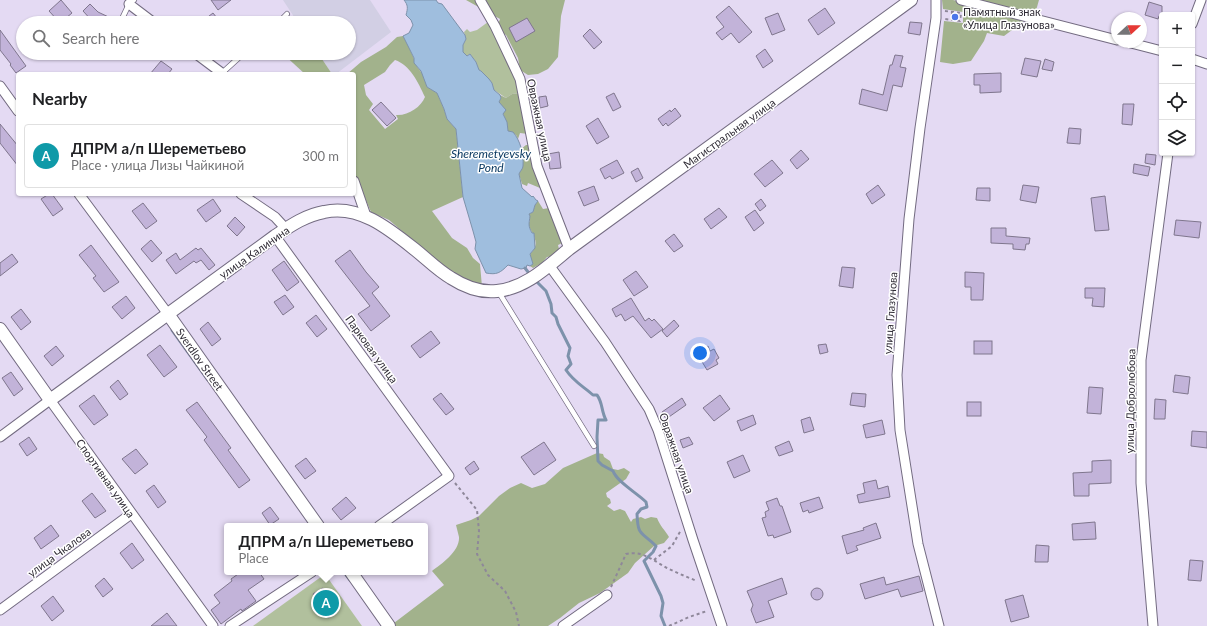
<!DOCTYPE html>
<html lang="en">
<head>
<meta charset="utf-8">
<style>
	body { margin:0; font-family:Lato,sans-serif; background:#f2f2f2; color:#202124 }
	.controls { position:absolute; right:12px; top:12px; display:grid; overflow:hidden; border-radius:4px; box-shadow:0 1px 3px #0004 }
	.controls button { width:36px; height:36px; display:grid; place-items:center; padding:0; border:0; border-bottom:1px solid #e0e0e0; background:#fff; color:#202124; font:20px sans-serif }
	.compass { position:absolute; left:1111px; top:12px; width:36px; height:36px; border-radius:50%; background:#fff; box-shadow:0 1px 3px #0004; rotate:69deg }
	.you { position:absolute; left:700px; top:353px; width:14px; height:14px; margin:-10px; border:3px solid #fff; border-radius:50%; background:#1a73e8; box-shadow:0 0 0 6px #1a73e833 }
	.badge { display:grid; place-items:center; width:26px; height:26px; border-radius:50%; background:#db2777; color:#fff; font-size:13px; font-weight:700 }
	.pin { position:absolute; translate:-50% -50%; border:2px solid #fff; box-shadow:0 1px 4px #0006 }
	.popup { position:absolute; left:224px; top:523px; width:204px; height:52px; box-sizing:border-box; display:grid; place-content:center; border-radius:4px; background:#fff; filter:drop-shadow(0 1px 3px #0005); font-size:13px; white-space:nowrap; color:#757577 }
	.popup b { font-size:15px; color:#202124 }
	.popup::after { content:''; position:absolute; left:50%; top:100%; margin-left:-8px; border:8px solid transparent; border-top-color:#fff }
	.list { margin:0; padding:0; list-style:none }
	h2 { display:flex; justify-content:space-between; align-items:center; height:52px; margin:0; padding:0 16px; font-size:17px }
	h2 small { font-size:13px; font-weight:400; color:#757577 }
	.list li { display:grid; grid-template-columns:26px 1fr auto; gap:12px; align-items:center; box-sizing:border-box; height:64px; margin:0 8px 8px; padding:0 8px; border:1px solid #e0e0e0; border-radius:4px }
	.list b { display:block; font-size:15px; white-space:nowrap }
	.list p { margin:0; font-size:13px; white-space:nowrap; color:#757577 }
	.list em { font-size:13px; font-style:normal; color:#757577 }
	.icon { flex:none; width:22px; height:22px; fill:none; stroke:currentColor; stroke-width:2; stroke-linecap:round; stroke-linejoin:round }
	.map { position:relative; flex:none; width:1207px; height:626px; overflow:hidden }
	.search { position:absolute; background:#fff; box-shadow:0 1px 3px #0004; left:16px; top:16px; width:340px; height:44px; display:flex; align-items:center; gap:10px; box-sizing:border-box; padding:0 14px; border-radius:22px; color:#757577; font-size:15px }
	.panel { position:absolute; background:#fff; box-shadow:0 1px 3px #0004; left:16px; top:72px; width:340px; height:124px; border-radius:4px }
	.map>svg:first-child { display:block }
</style>
</head>
<body>
<div class="map">
<svg width="1207" height="626" viewBox="0 0 1207 626">
	<rect width="100%" height="100%" fill="#e4daf3"/>
	<polygon fill="#d2cfe4" points="283,0 370,0 391,32 336,74 332,74 318,53 349,53 349,23 298,23"/>
	<g fill="#b1c09d">
		<polygon points="488,22 517,80 520,93 512,94 506,98 494,90 492,83 481,71 479,70 476,62 470,54 467,56 463,52 463,45 466,39 464,32 467,29 470,32 477,30"/>
		<polygon points="325,574 362,626 253,626"/>
	</g>
	<g fill="#a2b28c" fill-rule="evenodd">
		<polygon points="466,0 565,0 561,16 558,57 548,69 538,74 528,75 520,70 518,58 506,35 496,30 500,19"/>
		<polygon points="942,0 953,0 1028,18 1004,36 987,33 984,41 971,61 953,64 940,62 944,21 963,23 963,12 943,9"/>
		<polygon points="979,0 1039,0 1035,14"/>
		<path d="M403 36 408 45 418 68 425 77 427 87 437 93 444 109 447 119 456 129 463 197 432 211 452 238 467 248 473 258 480 264 482 287 450 272 389 220 371 212 357 179 354 176V74H347L361 62 386 47 397 37ZM395 60C410 65 418 82 425 97 421 107 408 116 396 115L398 119 385 129 369 110 373 104 366 95 364 85 385 72 390 65Z"/>
		<polygon points="282,53 318,53 332,74 305,74"/>
		<polygon points="520,93 528,134 520,133 518,139 516,135 508,131 507,125 499,102 501,98 500,95 506,98 512,94"/>
		<polygon points="526,145 529,145 543,187 540,188 528,183 527,186 522,184 519,174 523,165 521,149"/>
		<path d="M538 201 543 209 549 208 564 242 558 245 560 253 554 256 547 257 542 263 533 268 530 266 532 264 530 255C531 252 533 251 534 249 539 240 531 232 528 224L530 221 529 214 533 212 535 205Z"/>
		<path d="M597 453 603 454 604 457 610 461 613 469 618 470 624 468 630 472 626 479 606 493 607 497 610 499 611 503 607 506 614 511 620 509 625 511 631 522 633 519 641 517 645 519 651 517 657 518C660 526 665 530 669 537L664 543 654 546 635 563 628 573 600 593 579 603 560 618 548 626H396L394 623 444 585 432 571C442 564 460 551 459 537 458 533 457 529 456 525L471 520 479 516 499 496 510 488 521 483 532 488 545 484 563 468Z"/>
	</g>
	<path fill="#9fbede" stroke="#7d92ab" d="M404 0H436L438 3 442 4 465 35 466 39 463 45V52L467 56 470 54 476 62 479 70 481 71 489 79 492 83 494 90 500 95 501 98 499 102 506 110 503 114 507 122 508 131 513 132C520 140 524 154 523 166 523 169 520 171 519 174L522 188 532 197 533 196 536 200 538 201 535 205 533 212 529 214 530 216C529 224 528 226 532 233H534L535 248 530 254 533 264 530 266 527 265 526 268 521 269 508 265C500 273 497 275 486 273L475 249 476 242 473 231 463 197 456 129 447 119 444 109 437 93 427 87 421 71 414 63V58L403 36 409 33 413 25 411 20 406 15C408 8 408 5 404 0Z"/>
	<g fill="none" stroke-linecap="round" stroke-linejoin="round">
		<g stroke="#7d92ab" stroke-width="3">
			<polyline points="525,268 531,276"/>
			<path d="M535 280 546 291 551 304 552 313 556 317 558 324 570 348 568 356 571 364 566 370C574 382 583 386 593 395H597C603 403 601 411 606 420H598L597 437 598 461 602 465 613 471C617 482 637 493 646 502L647 507 641 509 637 514C638 537 641 531 656 546L653 552 644 561 661 596 663 603 661 616 665 626"/>
			<polyline points="172,330 208,380"/>
			<polyline points="344,572 350,580"/>
		</g>
	</g>
	<g fill="#c2b3d9" stroke="#7f768d">
		<polygon points="61,0 72,13 60,23 49,11"/>
		<polygon points="211,0 231,0 218,10"/>
		<polygon points="1149,2 1162,6 1162,17 1159,16 1158,19 1145,15"/>
		<polygon points="90,4 98,12 117,21 116,23 94,23 83,11"/>
		<polygon points="729,6 752,32 739,43 731,33 722,40 716,33 724,27 716,17"/>
		<polygon points="825,8 835,23 818,35 808,20"/>
		<polygon points="213,13 221,23 200,23"/>
		<polygon points="778,13 785,30 772,35 765,18"/>
		<polygon points="527,18 535,31 516,42 509,28"/>
		<polygon points="910,22 922,23 920,35 908,33"/>
		<polygon points="590,29 602,42 594,49 583,36"/>
		<polygon points="0,30 26,66 16,73 10,65 11,64 0,50"/>
		<polygon points="765,49 773,61 763,68 756,56"/>
		<polygon points="895,55 903,56 900,67 906,68 902,87 893,85 887,111 859,104 862,89 883,95 890,65 892,65"/>
		<polygon points="1025,58 1041,61 1037,77 1021,74"/>
		<polygon points="1045,59 1054,62 1052,71 1042,69"/>
		<polygon points="161,61 172,69 168,74 150,74"/>
		<polygon points="1001,73 1001,92 980,93 980,85 974,85 974,74"/>
		<polygon points="614,93 621,107 613,111 606,97"/>
		<polygon points="546,96 548,106 540,108 539,97"/>
		<polygon points="381,102 396,118 387,126 372,110"/>
		<polygon points="1123,104 1134,104 1132,125 1122,124"/>
		<polygon points="675,108 681,116 668,126 666,123 663,126 658,119 670,110 671,112"/>
		<polygon points="598,118 609,137 597,144 586,126"/>
		<polygon points="0,124 18,146 18,166 0,143"/>
		<polygon points="1069,128 1081,129 1080,144 1067,143"/>
		<polygon points="801,150 809,159 797,169 790,160"/>
		<polygon points="559,152 561,168 550,169 548,154"/>
		<polygon points="1146,154 1156,155 1155,165 1145,163"/>
		<polygon points="617,160 624,173 612,179 610,176 605,179 600,169"/>
		<polygon points="772,160 783,173 765,187 754,174"/>
		<polygon points="1134,164 1150,167 1148,176 1133,173"/>
		<polygon points="638,168 643,178 636,182 631,172"/>
		<polygon points="878,185 885,195 872,204 866,194"/>
		<polygon points="1023,185 1039,187 1036,203 1020,200"/>
		<polygon points="594,186 599,200 584,206 578,192"/>
		<polygon points="977,188 990,188 990,201 976,200"/>
		<polygon points="49,194 52,194 63,209 53,216 41,199"/>
		<polygon points="1105,196 1109,230 1095,231 1091,198"/>
		<polygon points="213,199 221,211 206,222 197,210"/>
		<polygon points="761,199 766,206 760,211 755,204"/>
		<polygon points="143,203 157,221 146,229 132,211"/>
		<polygon points="719,208 727,217 711,229 704,219"/>
		<polygon points="755,210 764,223 754,231 745,217"/>
		<polygon points="235,217 245,227 237,236 227,226"/>
		<polygon points="1176,220 1201,222 1199,238 1174,235"/>
		<polygon points="991,228 1006,228 1006,236 1030,238 1029,244 1026,244 1025,250 1013,249 1013,244 991,243"/>
		<polygon points="674,234 683,246 674,252 665,241"/>
		<polygon points="151,240 162,253 152,262 141,249"/>
		<polygon points="91,245 119,282 104,292 93,278 96,276 79,255"/>
		<polygon points="196,248 198,250 201,248 215,265 209,270 201,260 196,263 194,261 176,274 166,260 176,253 180,260"/>
		<polygon points="350,250 366,272 379,287 372,293 390,316 371,331 358,314 370,306 335,261"/>
		<polygon points="12,254 18,262 0,276 0,263"/>
		<polygon points="284,261 299,282 287,291 272,270"/>
		<polygon points="842,267 855,268 853,288 839,286"/>
		<polygon points="636,271 648,287 634,296 623,280"/>
		<polygon points="965,272 984,273 983,300 971,300 971,287 965,287"/>
		<polygon points="1085,288 1105,288 1104,307 1092,306 1093,298 1085,298"/>
		<polygon points="285,295 294,307 283,315 274,302"/>
		<polygon points="126,296 135,308 122,319 112,307"/>
		<polygon points="631,298 645,321 649,318 652,321 654,319 663,329 651,338 633,316 625,321 621,314 616,317 612,309"/>
		<polygon points="21,309 31,322 21,330 11,317"/>
		<polygon points="316,315 327,329 317,337 306,323"/>
		<polygon points="674,320 679,326 667,337 662,331"/>
		<polygon points="208,322 221,339 212,346 200,329"/>
		<polygon points="431,331 440,343 420,358 411,346"/>
		<rect x="974" y="341" width="18" height="13"/>
		<polygon points="826,344 828,352 820,354 818,345"/>
		<polygon points="160,345 177,367 164,377 147,355"/>
		<polygon points="56,346 64,356 52,366 44,356"/>
		<polygon points="708,346 710,351 714,349 719,358 716,360 718,364 707,370 698,355 701,354 700,351"/>
		<polygon points="11,372 23,389 14,396 2,378"/>
		<polygon points="1175,375 1190,377 1188,394 1173,392"/>
		<polygon points="118,380 128,394 120,400 110,387"/>
		<polygon points="1089,387 1103,388 1101,414 1087,413"/>
		<polygon points="441,393 454,409 446,415 433,399"/>
		<polygon points="852,393 866,394 865,407 850,405"/>
		<polygon points="94,395 108,415 94,425 79,406"/>
		<polygon points="720,395 730,409 714,421 703,408"/>
		<polygon points="682,398 686,405 666,419 662,412"/>
		<polygon points="1155,399 1166,400 1165,419 1154,419"/>
		<polygon points="197,402 231,448 228,450 250,480 239,488 204,440 207,437 186,410"/>
		<rect x="967" y="402" width="14" height="14"/>
		<polygon points="753,415 756,424 741,431 737,421"/>
		<polygon points="810,417 814,430 804,433 801,420"/>
		<polygon points="882,420 885,434 866,438 863,425"/>
		<polygon points="1192,431 1207,432 1207,448 1191,446"/>
		<polygon points="29,437 37,449 27,456 19,444"/>
		<polygon points="689,437 693,444 683,448 680,440"/>
		<polygon points="789,441 793,451 779,456 775,447"/>
		<polygon points="544,442 556,460 534,475 521,457"/>
		<polygon points="136,449 148,464 135,474 122,459"/>
		<polygon points="743,455 750,471 734,478 727,462"/>
		<polygon points="306,458 316,471 305,479 295,466"/>
		<polygon points="1111,460 1111,483 1089,484 1089,496 1074,496 1073,473 1092,472 1092,461"/>
		<polygon points="474,461 479,469 470,475 465,468"/>
		<polygon points="876,480 878,489 888,486 890,497 859,503 857,495 865,493 863,483"/>
		<polygon points="154,485 166,502 158,508 146,491"/>
		<polygon points="92,493 106,511 95,518 82,501"/>
		<polygon points="346,497 356,508 341,520 332,509"/>
		<polygon points="819,497 823,508 809,513 808,510 803,512 800,503"/>
		<polygon points="777,498 780,506 782,506 791,532 774,538 773,535 768,536 762,518 766,517 765,512 769,510 766,502"/>
		<polygon points="270,507 279,519 270,525 262,513"/>
		<polygon points="1095,522 1096,539 1073,540 1072,524"/>
		<polygon points="876,523 881,538 856,546 858,550 847,554 842,536 864,530 863,528"/>
		<polygon points="51,525 59,536 41,549 34,538"/>
		<polygon points="132,543 144,560 132,569 120,553"/>
		<polygon points="1036,545 1049,546 1048,562 1035,562"/>
		<polygon points="1190,560 1203,561 1201,581 1188,580"/>
		<polygon points="241,572 259,572 264,579 248,590 256,601 242,611 241,609 221,624 211,610 220,603 214,595 232,581 231,579"/>
		<polygon points="919,576 923,591 901,597 898,589 865,599 860,584 884,577 886,585"/>
		<polygon points="104,578 113,589 103,597 95,586"/>
		<polygon points="782,578 787,594 768,601 774,617 756,623 751,610 753,605 747,591"/>
		<circle cx="817" cy="594" r="6"/>
		<polygon points="323,588 338,611 328,618 313,594"/>
		<polygon points="1023,595 1029,617 1011,622 1005,600"/>
		<polygon points="53,596 64,611 52,621 41,606"/>
		<polygon points="167,613 177,626 151,626"/>
	</g>
	<g fill="none" stroke-linecap="round" stroke-linejoin="round">
		<defs>
			<g id="service">
				<polyline points="120,23 129,4 134,0"/>
				<polyline points="278,23 287,14"/>
				<polyline points="222,73 244,53"/>
				<polyline points="498,291 594,446"/>
			</g>
			<g id="minor">
				<polyline points="480,0 495,26 520,79 537,166 569,249"/>
				<polyline points="936,0 936,18 920,128 909,219 897,375 900,430 918,544 939,626"/>
				<polyline points="961,0 1117,40"/>
				<polyline points="129,4 154,23"/>
				<polyline points="1192,24 1201,0"/>
				<polyline points="1127,42 1162,51"/>
				<polyline points="195,53 223,74"/>
				<polyline points="1192,59 1207,64"/>
				<polyline points="0,86 18,111"/>
				<polyline points="354,181 366,216"/>
				<polyline points="79,194 168,314"/>
				<polyline points="241,194 275,217 286,229"/>
				<polyline points="275,236 449,476 379,526"/>
				<polyline points="549,265 605,342 649,409 658,430 693,540 722,626"/>
				<polyline points="0,437 50,400 213,626"/>
				<polyline points="0,610 131,514"/>
				<polyline points="230,626 312,572"/>
				<polyline points="563,626 607,595"/>
				<polyline points="1153,626 1141,483 1141,360 1168,153"/>
			</g>
			<g id="tertiary">
				<polyline points="168,314 318,526"/>
				<path d="M0 329 50 400 275 236C290 226 306 215 324 212 358 204 388 228 413 248 426 258 437 270 451 278 465 287 480 293 497 291 526 288 547 267 569 249L911 0"/>
				<polyline points="351,572 389,626"/>
			</g>
		</defs>
		<use href="#service" stroke="#736b81" stroke-width="6"/>
		<use href="#minor" stroke="#736b81" stroke-width="11"/>
		<use href="#tertiary" stroke="#736b81" stroke-width="14"/>
		<g stroke="#8e8799" stroke-width="2" stroke-dasharray="3 3" stroke-linecap="butt">
			<polyline points="945,11 961,13 960,21 945,19"/>
			<polyline points="952,20 952,12"/>
			<polyline points="455,483 477,510 479,531 477,554 488,575 505,591 516,612 519,626"/>
			<polyline points="654,560 672,546 681,530"/>
			<path d="M611 587 626 554C642 550 654 561 667 568 677 573 687 577 697 581"/>
			<polyline points="669,626 689,617 707,611"/>
		</g>
		<use href="#service" stroke="#fff" stroke-width="4.5"/>
		<use href="#minor" stroke="#fff" stroke-width="9"/>
		<use href="#tertiary" stroke="#fff" stroke-width="12"/>
	</g>
	<circle fill="#4b76e9" stroke="#fff" stroke-width="1.5" cx="955" cy="17" r="4"/>
	<g text-anchor="middle" dominant-baseline="central" stroke-width="3" stroke-linejoin="round" paint-order="stroke">
		<g font-size="11" fill="#2f2b35" stroke="#fff" text-anchor="start">
			<text x="963" y="11">Памятный знак<tspan x="963" dy="13">«Улица Глазунова»</tspan></text>
		</g>
		<g font-size="11" fill="#2f2b35" stroke="#fff">
			<text transform="translate(540 120) rotate(78)">Овражная улица</text>
			<text transform="translate(729 133) rotate(-36)">Магистральная улица</text>
			<text transform="translate(254 252) rotate(-35)">улица Калинина</text>
			<text transform="translate(890 313) rotate(-86)">улица Глазунова</text>
			<text transform="translate(372 349) rotate(54)">Парковая улица</text>
			<text transform="translate(200 359) rotate(55)">Sverdlov Street</text>
			<text transform="translate(1130 401) rotate(-89)">улица Добролюбова</text>
			<text transform="translate(677 453) rotate(71)">Овражная улица</text>
			<text transform="translate(106 478) rotate(55)">Спортивная улица</text>
			<text transform="translate(59 552) rotate(-36)">улица Чкалова</text>
		</g>
		<g font-size="12" font-style="italic" fill="#0a3961" stroke="#fff">
			<text x="491" y="153">Sheremetyevsky<tspan x="491" dy="14">Pond</tspan></text>
		</g>
	</g>
</svg>
<div class="controls">
<button>+</button>
<button>−</button>
<button><svg class="icon" aria-label="locate" viewBox="0 0 24 24"><circle cx="12" cy="12" r="6"/><path d="M12 2v4M12 18v4M2 12h4M18 12h4"/></svg></button>
<button><svg class="icon" aria-label="layers" viewBox="0 0 24 24"><path d="M12 4l9 5-9 5-9-5zM3 14l9 5 9-5"/></svg></button>
</div>
<svg class="compass" viewBox="-18 -18 36 36"><path d="M0-13l5 13h-10z" fill="#e53935"/><path d="M0 13l5-13h-10z" fill="#757577"/></svg>
<div class="you"></div>
<div class="pin badge" style="left:326px;top:603px;background:#0f9aa8">A</div>
<div class="popup"><b>ДПРМ а/п Шереметьево</b>Place</div>
<div class="search"><svg class="icon" aria-label="search" viewBox="0 0 24 24"><circle cx="10" cy="10" r="6"/><path d="M15 15l6 6"/></svg>Search here</div>
<section class="panel">
<h2>Nearby<small></small></h2>
<ul class="list">
<li><span class="badge" style="background:#0f9aa8">A</span><div><b>ДПРМ а/п Шереметьево</b><p>Place · улица Лизы Чайкиной</p></div><em>300 m</em></li>
</ul>
</section>
</div>
</body>
</html>
